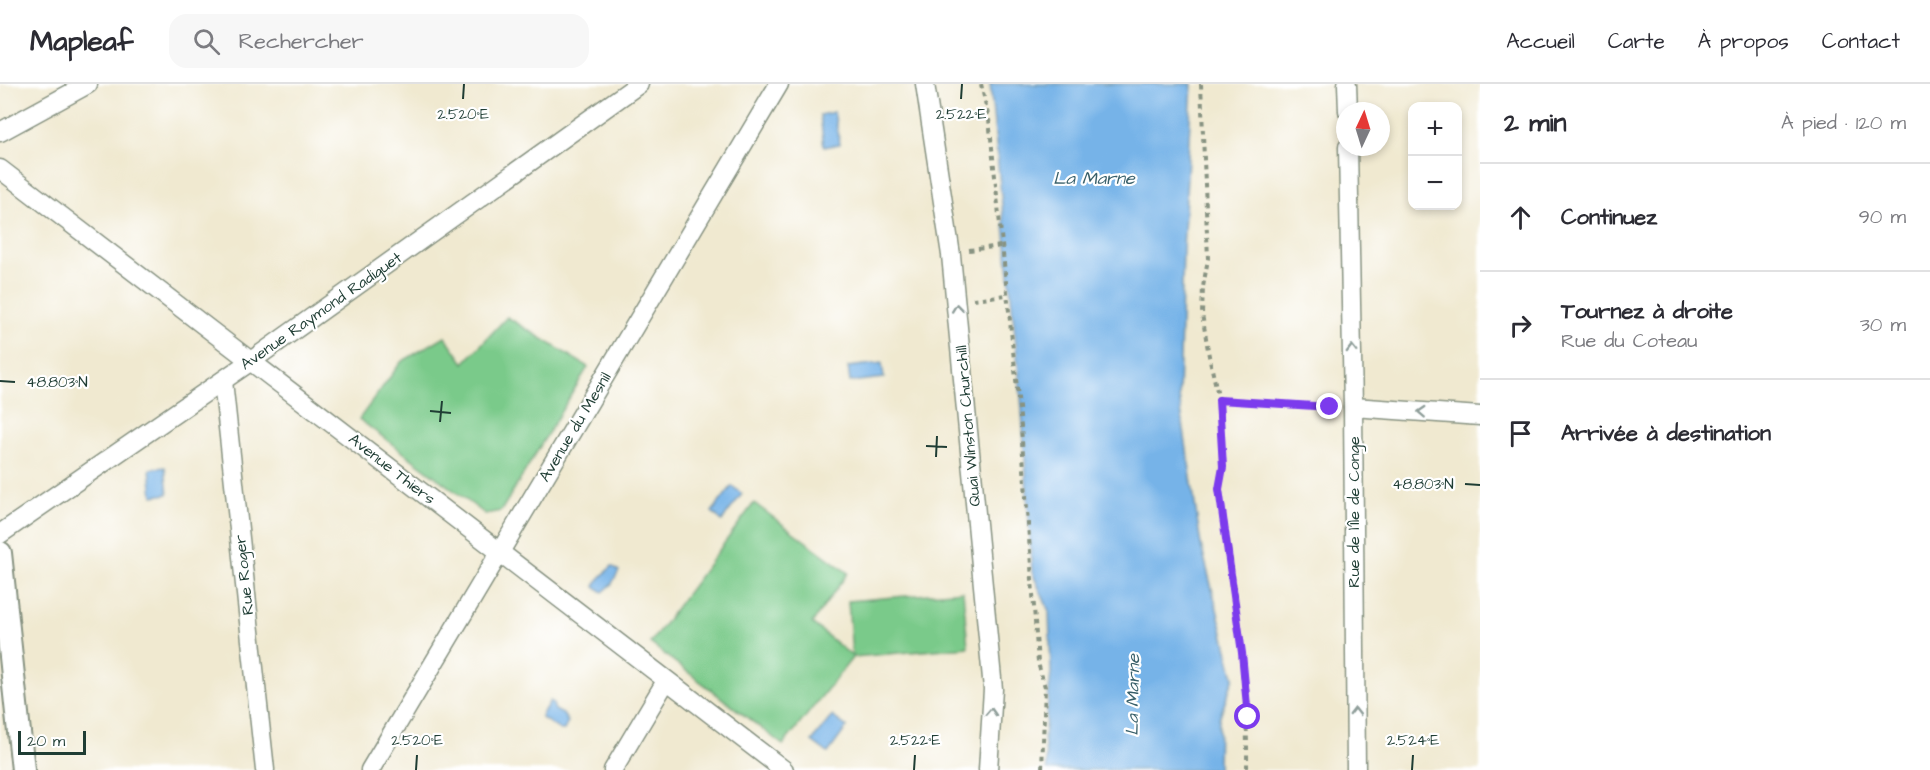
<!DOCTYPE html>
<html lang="fr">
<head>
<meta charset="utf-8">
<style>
	body { margin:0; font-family:"Architects Daughter",sans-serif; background:#f7f7f7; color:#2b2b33 }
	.controls { position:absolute; right:18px; top:18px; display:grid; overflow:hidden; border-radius:12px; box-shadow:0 3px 9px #0003 }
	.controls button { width:54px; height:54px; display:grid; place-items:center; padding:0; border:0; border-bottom:2px solid #e1e1e2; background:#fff; color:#2b2b33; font:30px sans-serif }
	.compass { position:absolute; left:1336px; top:18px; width:54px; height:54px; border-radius:50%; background:#fff; box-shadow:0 3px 9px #0003; rotate:4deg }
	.scale { position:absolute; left:18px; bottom:15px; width:68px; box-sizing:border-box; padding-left:6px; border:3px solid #1f3d34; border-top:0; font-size:16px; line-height:21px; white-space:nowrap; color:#1f3d34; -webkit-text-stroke:4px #fff; paint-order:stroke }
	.stop { position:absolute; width:18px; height:18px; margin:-14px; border:4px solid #7c3aed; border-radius:50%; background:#fff }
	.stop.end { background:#7c3aed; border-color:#fff; box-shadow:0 2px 6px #0008 }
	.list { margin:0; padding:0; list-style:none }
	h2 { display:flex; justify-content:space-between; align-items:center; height:78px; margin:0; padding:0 24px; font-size:26px }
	h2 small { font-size:20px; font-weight:400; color:#7c7c81 }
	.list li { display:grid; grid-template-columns:39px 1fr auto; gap:18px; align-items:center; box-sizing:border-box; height:108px; padding:0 24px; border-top:2px solid #e1e1e2 }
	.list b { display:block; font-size:22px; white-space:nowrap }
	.list p { margin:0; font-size:20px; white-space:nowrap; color:#7c7c81 }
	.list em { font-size:20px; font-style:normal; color:#7c7c81 }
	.icon { flex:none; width:33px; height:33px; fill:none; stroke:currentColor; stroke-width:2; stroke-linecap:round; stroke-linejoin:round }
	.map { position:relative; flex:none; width:1480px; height:686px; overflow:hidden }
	header { display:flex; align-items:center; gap:36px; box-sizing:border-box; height:84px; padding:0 30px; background:#fff; border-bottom:2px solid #e1e1e2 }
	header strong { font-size:28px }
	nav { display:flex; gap:33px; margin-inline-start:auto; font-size:21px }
	.search { width:420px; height:54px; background:#f7f7f7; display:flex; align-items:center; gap:15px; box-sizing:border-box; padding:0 21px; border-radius:18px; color:#7c7c81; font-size:22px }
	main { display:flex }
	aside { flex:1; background:#fff }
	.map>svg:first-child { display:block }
</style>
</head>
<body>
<header>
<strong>Mapleaf</strong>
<div class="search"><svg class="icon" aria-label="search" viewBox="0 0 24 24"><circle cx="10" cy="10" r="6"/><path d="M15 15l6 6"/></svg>Rechercher</div>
<nav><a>Accueil</a><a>Carte</a><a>À propos</a><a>Contact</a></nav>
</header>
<main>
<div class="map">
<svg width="1480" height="686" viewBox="0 0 1480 686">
	<rect width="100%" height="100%" fill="#fff"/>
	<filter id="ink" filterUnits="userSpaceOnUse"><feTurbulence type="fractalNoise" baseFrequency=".0167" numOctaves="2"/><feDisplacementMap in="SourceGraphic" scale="12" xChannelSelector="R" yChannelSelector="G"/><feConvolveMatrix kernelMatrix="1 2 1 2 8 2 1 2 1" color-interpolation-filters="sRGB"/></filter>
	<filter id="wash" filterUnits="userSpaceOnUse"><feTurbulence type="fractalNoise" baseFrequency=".008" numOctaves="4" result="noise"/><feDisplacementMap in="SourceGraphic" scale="24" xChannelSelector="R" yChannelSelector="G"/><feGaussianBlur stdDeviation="1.35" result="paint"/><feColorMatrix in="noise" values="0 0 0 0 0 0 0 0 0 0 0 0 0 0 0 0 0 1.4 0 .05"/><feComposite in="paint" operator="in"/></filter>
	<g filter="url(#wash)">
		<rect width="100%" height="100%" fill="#f0e9d0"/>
		<g fill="#7aca8a" stroke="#4c845f" stroke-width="1.5">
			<polygon points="507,233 588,283 501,427 485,430 359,335 401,278 445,252 464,279"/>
			<polygon points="754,419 848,489 812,539 852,572 848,517 963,507 968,563 853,573 783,661 650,559"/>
		</g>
		<g fill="#76b3e8" stroke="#4a788e" stroke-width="1.5">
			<polygon points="990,0 1192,0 1183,166 1179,312 1201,461 1234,593 1219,635 1218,686 1047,686 1044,652 1051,589 1049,527 1032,488 1021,312"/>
			<polygon points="834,28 840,60 824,63 820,31"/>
			<polygon points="882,279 884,294 850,298 848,283"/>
			<polygon points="165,383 168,410 153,412 150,385"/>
			<polygon points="732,402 742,410 722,437 712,428"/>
			<polygon points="612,482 619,487 611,501 603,508 595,503 598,496"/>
			<polygon points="550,617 552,618 555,626 563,630 568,638 564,646 560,646 542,634 542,630"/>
			<polygon points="832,632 847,643 828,669 812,657"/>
		</g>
	</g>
	<g filter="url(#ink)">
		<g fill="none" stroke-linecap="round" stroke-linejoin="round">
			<defs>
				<g id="minor">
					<polyline points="925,0 951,171 993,605 988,686"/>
					<polyline points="1347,0 1348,27"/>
					<polyline points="0,48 88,0"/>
					<polyline points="1348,63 1353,323 1356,686"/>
					<polyline points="0,85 784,686"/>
					<polyline points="223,297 265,686"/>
					<polyline points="1353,323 1480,332"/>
					<polyline points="0,450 251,277 639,0"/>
					<polyline points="370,686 779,0"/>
					<polyline points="613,686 666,597"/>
				</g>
				<polyline id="tertiary" points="0,469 23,686"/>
			</defs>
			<use href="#minor" stroke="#889382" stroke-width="21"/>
			<use href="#tertiary" stroke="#889382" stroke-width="26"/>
			<g stroke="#889382" stroke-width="4" stroke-dasharray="4.5 4.5" stroke-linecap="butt">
				<polyline points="981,0 989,35 1021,343 1038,579 1045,603 1042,686"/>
				<path d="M1201 0 1208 175 1203 203 1202 230 1209 272 1219 316 1223 383 1219 405C1235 498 1248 592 1247 686"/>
				<polyline points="969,166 1001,162"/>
				<polyline points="973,215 1007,211"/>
				<polyline points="1219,316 1335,323"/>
			</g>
			<use href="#minor" stroke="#fff" stroke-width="18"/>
			<use href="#tertiary" stroke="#fff" stroke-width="22"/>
		</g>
		<defs><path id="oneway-chevron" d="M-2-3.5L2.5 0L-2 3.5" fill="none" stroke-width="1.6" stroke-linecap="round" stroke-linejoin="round" transform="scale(1.5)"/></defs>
		<g stroke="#8f9e9a">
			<use href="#oneway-chevron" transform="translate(957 224) rotate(-96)"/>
			<use href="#oneway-chevron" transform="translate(1352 265) rotate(-91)"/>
			<use href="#oneway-chevron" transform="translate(1422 328) rotate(-177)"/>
			<use href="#oneway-chevron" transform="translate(991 628) rotate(-87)"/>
			<use href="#oneway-chevron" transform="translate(1355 628) rotate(-90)"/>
		</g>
	</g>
	<g fill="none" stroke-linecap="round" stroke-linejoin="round" filter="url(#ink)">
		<polyline stroke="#7c3aed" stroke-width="8" points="1248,633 1242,569 1219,405 1223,383 1219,316 1330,323"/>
	</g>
	<path fill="none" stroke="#1f3d34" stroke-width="2" d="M463 15 464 0M961 15 962 0M0 297 15 298M430 327 451 329M440 338 442 317M926 362 947 363M936 373 937 352M1465 400 1480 401M416 686 417 671M914 686 915 671M1412 686 1413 671"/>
	<g text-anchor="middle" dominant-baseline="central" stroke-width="4.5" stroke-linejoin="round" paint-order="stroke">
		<g font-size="16" fill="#1f3d34" stroke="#fff">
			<text transform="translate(321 227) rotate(-35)">Avenue Raymond Radiguet</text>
			<text transform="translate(968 342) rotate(-95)">Quai Winston Churchill</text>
			<text transform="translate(575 343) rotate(-59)">Avenue du Mesnil</text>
			<text transform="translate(392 385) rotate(38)">Avenue Thiers</text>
			<text transform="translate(1354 428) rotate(-90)">Rue de l'Île de Conge</text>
			<text transform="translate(244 491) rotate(-96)">Rue Roger</text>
		</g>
		<g font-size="18" font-style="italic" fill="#39606a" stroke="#fff">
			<text x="1094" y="94">La Marne</text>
			<text transform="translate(1133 611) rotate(-89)">La Marne</text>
		</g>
	</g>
	<g font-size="15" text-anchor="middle" fill="#1f3d34" stroke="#fff" stroke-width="4.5" stroke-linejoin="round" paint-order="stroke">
		<text x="463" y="35">2.520°E</text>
		<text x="961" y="35">2.522°E</text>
		<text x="57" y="303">48.803°N</text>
		<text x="1423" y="405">48.803°N</text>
		<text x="417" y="661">2.520°E</text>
		<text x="915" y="661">2.522°E</text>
		<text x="1413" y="661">2.524°E</text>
	</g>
</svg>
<div class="controls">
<button>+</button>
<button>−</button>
</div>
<svg class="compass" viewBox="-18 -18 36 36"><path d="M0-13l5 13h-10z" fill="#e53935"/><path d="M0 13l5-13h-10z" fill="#7c7c81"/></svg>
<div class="scale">20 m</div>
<div class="stop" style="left:1248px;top:633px"></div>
<div class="stop end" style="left:1330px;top:323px"></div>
</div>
<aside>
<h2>2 min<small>À pied · 120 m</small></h2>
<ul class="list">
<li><svg class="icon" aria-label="ahead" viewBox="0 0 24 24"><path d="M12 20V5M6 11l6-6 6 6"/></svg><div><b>Continuez</b></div><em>90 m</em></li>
<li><svg class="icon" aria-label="right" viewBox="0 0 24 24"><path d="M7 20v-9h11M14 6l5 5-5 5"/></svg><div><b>Tournez à droite</b><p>Rue du Coteau</p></div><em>30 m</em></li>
<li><svg class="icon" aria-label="arrive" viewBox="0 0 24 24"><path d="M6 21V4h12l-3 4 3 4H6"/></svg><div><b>Arrivée à destination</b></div></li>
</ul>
</aside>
</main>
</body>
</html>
